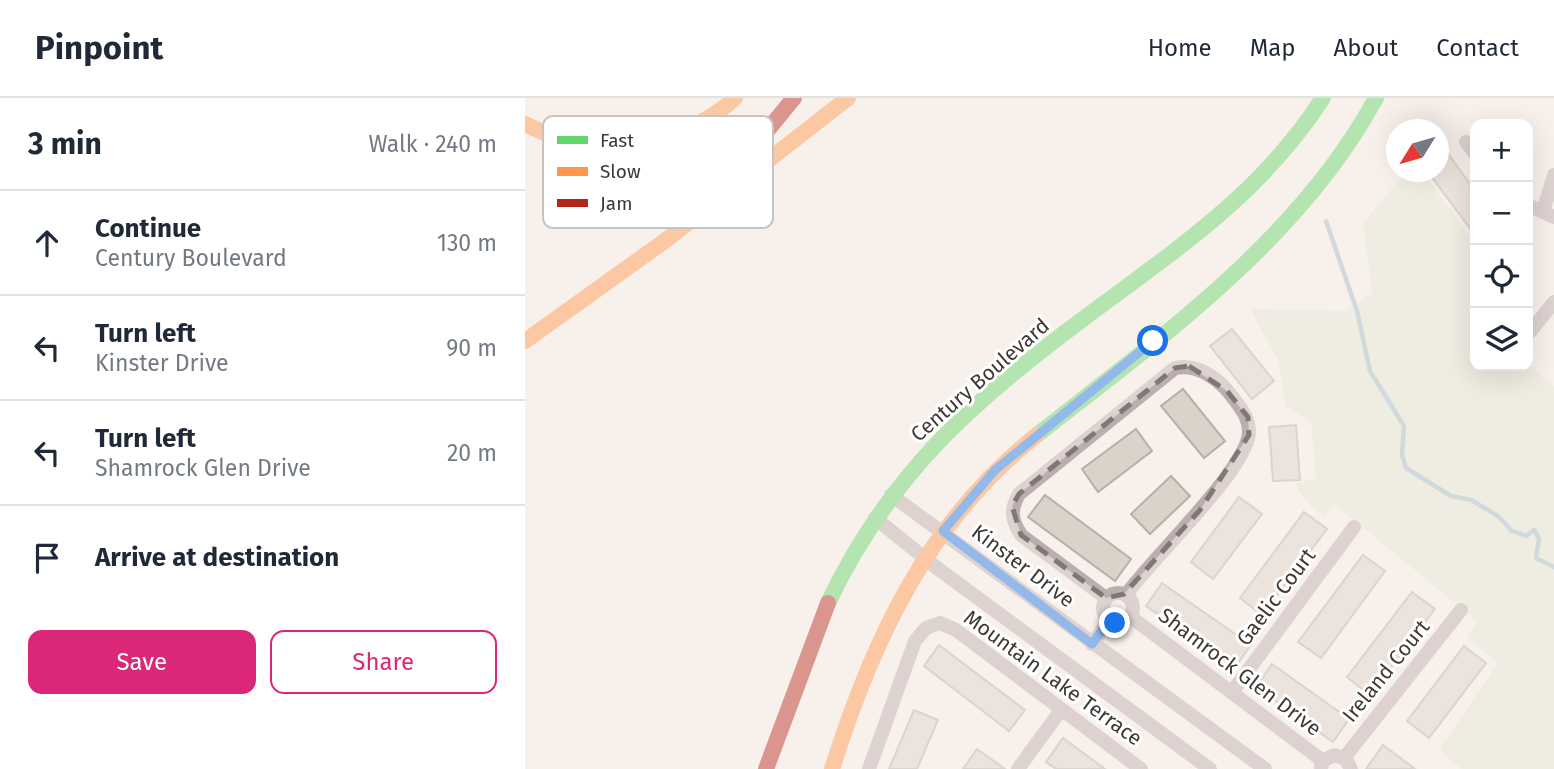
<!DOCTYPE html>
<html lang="en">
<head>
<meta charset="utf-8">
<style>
	body { margin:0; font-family:"Fira Sans",sans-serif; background:#f2f2f3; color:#1f2937 }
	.controls { position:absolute; right:21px; top:21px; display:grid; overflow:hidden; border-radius:14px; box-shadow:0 7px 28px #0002 }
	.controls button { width:63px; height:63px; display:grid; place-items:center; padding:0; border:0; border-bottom:2px solid #e0e1e3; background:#fff; color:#1f2937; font:35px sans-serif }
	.compass { position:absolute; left:861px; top:21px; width:63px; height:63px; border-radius:50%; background:#fff; box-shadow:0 7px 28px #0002; rotate:233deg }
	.stop { position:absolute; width:21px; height:21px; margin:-16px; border:5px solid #1a73e8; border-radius:50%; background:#fff }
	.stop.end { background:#1a73e8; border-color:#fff; box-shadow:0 2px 7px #0008 }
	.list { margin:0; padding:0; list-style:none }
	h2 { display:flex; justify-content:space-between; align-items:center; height:91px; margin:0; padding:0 28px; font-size:30px }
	h2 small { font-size:23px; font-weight:400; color:#747a83 }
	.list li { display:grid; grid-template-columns:46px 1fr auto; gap:21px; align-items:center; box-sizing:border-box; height:105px; padding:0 28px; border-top:2px solid #e0e1e3 }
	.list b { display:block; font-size:26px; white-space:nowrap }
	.list p { margin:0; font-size:23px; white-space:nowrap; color:#747a83 }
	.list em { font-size:23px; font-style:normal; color:#747a83 }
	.actions { display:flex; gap:14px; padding:21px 28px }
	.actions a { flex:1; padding:16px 0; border:2px solid #db2777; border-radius:14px; text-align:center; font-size:24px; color:#db2777 }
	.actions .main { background:#db2777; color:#fff }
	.icon { flex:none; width:38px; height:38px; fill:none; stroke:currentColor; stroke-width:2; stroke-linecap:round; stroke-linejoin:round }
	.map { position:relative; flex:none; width:1029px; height:671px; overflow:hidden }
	header { display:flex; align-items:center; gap:42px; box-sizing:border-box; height:98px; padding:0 35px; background:#fff; border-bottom:2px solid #e0e1e3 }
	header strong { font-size:33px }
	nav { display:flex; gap:38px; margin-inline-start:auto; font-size:24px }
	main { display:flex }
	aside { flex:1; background:#fff }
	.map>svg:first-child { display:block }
</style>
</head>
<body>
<header>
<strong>Pinpoint</strong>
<nav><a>Home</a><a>Map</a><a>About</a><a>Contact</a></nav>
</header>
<main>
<aside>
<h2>3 min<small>Walk · 240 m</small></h2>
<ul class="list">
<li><svg class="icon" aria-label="ahead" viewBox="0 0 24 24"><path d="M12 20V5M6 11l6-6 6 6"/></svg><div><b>Continue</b><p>Century Boulevard</p></div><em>130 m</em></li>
<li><svg class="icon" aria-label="left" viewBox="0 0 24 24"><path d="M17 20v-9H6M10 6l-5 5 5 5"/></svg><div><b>Turn left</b><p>Kinster Drive</p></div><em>90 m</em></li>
<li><svg class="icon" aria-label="left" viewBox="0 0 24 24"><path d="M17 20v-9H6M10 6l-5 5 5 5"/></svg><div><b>Turn left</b><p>Shamrock Glen Drive</p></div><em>20 m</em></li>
<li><svg class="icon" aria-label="arrive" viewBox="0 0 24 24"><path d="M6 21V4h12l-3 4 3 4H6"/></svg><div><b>Arrive at destination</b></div></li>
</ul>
<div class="actions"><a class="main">Save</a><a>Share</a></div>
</aside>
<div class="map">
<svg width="1029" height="671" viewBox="0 0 1029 671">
	<rect width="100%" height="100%" fill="#f8f1eb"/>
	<polygon fill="#e5e8d6" points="881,74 898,74 950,146 950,268 1003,266 1029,288 1029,671 936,671 914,652 973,565 942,540 952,523 809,406 799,420 775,395 771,386 791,380 786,324 760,308 754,264 725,211 821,213 847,195 838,125"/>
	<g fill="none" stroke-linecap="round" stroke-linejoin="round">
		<polyline stroke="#9fbfcb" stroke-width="4.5" points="801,123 832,213 845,273 879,328 877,357 881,370 926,398 946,402 973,418 987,433 1001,438 1009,432 1014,440 1011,460 1029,469"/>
	</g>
	<g fill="#dbd2c9" stroke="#b5b0ac" stroke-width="2">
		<polygon points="914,43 950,93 950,137 903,74 914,74"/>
		<polygon points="707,231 749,283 727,301 685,248"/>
		<polygon points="658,291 700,343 679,360 636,308"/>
		<polygon points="771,327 775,382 748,383 744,329"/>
		<polygon points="611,331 627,353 573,394 557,371"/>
		<polygon points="646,378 665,398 625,436 606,416"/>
		<polygon points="520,397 606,461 590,483 503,419"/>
		<polygon points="714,399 737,416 688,481 666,464"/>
		<polygon points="779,414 802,431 737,517 715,500"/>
		<polygon points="838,457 860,473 796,560 773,544"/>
		<polygon points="637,485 726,547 709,571 621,508"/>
		<polygon points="887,494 910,511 845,597 822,579"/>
		<polygon points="414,547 500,612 484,633 399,568"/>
		<polygon points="939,548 961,565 904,640 882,623"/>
		<polygon points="747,566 824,621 808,644 731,589"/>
		<polygon points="389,612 413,622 392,671 364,671"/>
		<polygon points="538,640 580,671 531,671 521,664"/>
		<polygon points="858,647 890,671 841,671"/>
		<polygon points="452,651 480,671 438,671"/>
	</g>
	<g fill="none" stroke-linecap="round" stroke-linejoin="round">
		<g stroke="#bcaeb0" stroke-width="14">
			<polyline points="941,44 950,55"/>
			<polyline points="1003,107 1029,119"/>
			<polyline points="1018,114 1029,77"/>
			<polyline points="1005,234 1029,204"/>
			<polyline points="366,397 740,671"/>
			<polyline points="350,420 412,470 685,671"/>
			<circle cx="593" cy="510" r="15"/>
			<path d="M581 500 496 437C486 421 485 412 494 396L650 270C670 266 688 277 702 292 712 305 724 317 724 334 723 371 625 462 601 497"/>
			<polyline points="606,519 798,663"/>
			<polyline points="567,546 584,523"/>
			<polyline points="707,594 829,429"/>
			<polyline points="819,660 936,512"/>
			<polyline points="796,669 799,662 809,657 821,661 826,671"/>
			<polyline points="344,671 390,543 401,530 415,525 431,532 616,671"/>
			<polyline points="493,671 536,612"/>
		</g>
		<g stroke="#63d668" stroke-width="16">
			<path d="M512 337C636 239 774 142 851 0"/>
			<path d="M303 505C363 379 444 306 554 224 647 154 733 100 798 0"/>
		</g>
		<g stroke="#ff974d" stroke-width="16">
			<path d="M0 26C17 34 33 42 51 45 103 55 172 36 210 0"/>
			<polyline points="0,243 141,142 323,0"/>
			<path d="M307 671C348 541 403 423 512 337"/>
		</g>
		<g stroke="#b3261e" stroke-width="16">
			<polyline points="197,81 214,67 269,0"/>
			<polyline points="241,671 303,505"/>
		</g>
	</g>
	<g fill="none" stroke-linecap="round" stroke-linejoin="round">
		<polyline stroke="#1a73e8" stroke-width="9" points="590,525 584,523 567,546 418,433 470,372 628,243"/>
	</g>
	<path d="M0 0H1029V671H0ZM664 268 702 293 723 319 724 337 675 412 599 496 581 500 496 437 487 408 494 396 650 270Z" fill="#f8f1eb" fill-opacity=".55" fill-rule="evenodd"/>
	<path fill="none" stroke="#7f7975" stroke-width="5" stroke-dasharray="14 9" stroke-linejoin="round" d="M664 268 702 293 723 319 724 337 675 412 599 496 581 500 496 437 487 408 494 396 650 270Z"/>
	<g text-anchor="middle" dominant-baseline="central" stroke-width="6" stroke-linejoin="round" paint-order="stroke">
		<g font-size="21" fill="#3e3935" stroke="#fff">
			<text transform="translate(455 282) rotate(-41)">Century Boulevard</text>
			<text transform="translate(498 468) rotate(37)">Kinster Drive</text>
			<text transform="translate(751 499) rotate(-53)">Gaelic Court</text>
			<text transform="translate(861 573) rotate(-51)">Ireland Court</text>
			<text transform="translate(715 574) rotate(37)">Shamrock Glen Drive</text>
			<text transform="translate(528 580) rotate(36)">Mountain Lake Terrace</text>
		</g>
	</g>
	<rect x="18" y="18" width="230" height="112" rx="10" fill="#fff" stroke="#c5c4c2" stroke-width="2"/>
	<rect x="32" y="38" width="31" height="8" fill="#63d668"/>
	<rect x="32" y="69" width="31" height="9" fill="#ff974d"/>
	<rect x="32" y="101" width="31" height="8" fill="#b3261e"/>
	<g font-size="19" fill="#3e3935">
		<text x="75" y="49">Fast</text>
		<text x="75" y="80">Slow</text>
		<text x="75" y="112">Jam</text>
	</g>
</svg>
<div class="controls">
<button>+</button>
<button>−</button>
<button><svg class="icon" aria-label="locate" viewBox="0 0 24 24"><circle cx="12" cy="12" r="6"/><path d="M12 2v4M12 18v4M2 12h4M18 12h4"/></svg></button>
<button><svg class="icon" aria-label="layers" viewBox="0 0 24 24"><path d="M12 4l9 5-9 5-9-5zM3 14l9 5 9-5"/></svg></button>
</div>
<svg class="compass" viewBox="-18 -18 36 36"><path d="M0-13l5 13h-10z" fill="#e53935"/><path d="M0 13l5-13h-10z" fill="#747a83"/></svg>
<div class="stop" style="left:628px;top:243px"></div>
<div class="stop end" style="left:590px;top:525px"></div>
</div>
</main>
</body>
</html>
